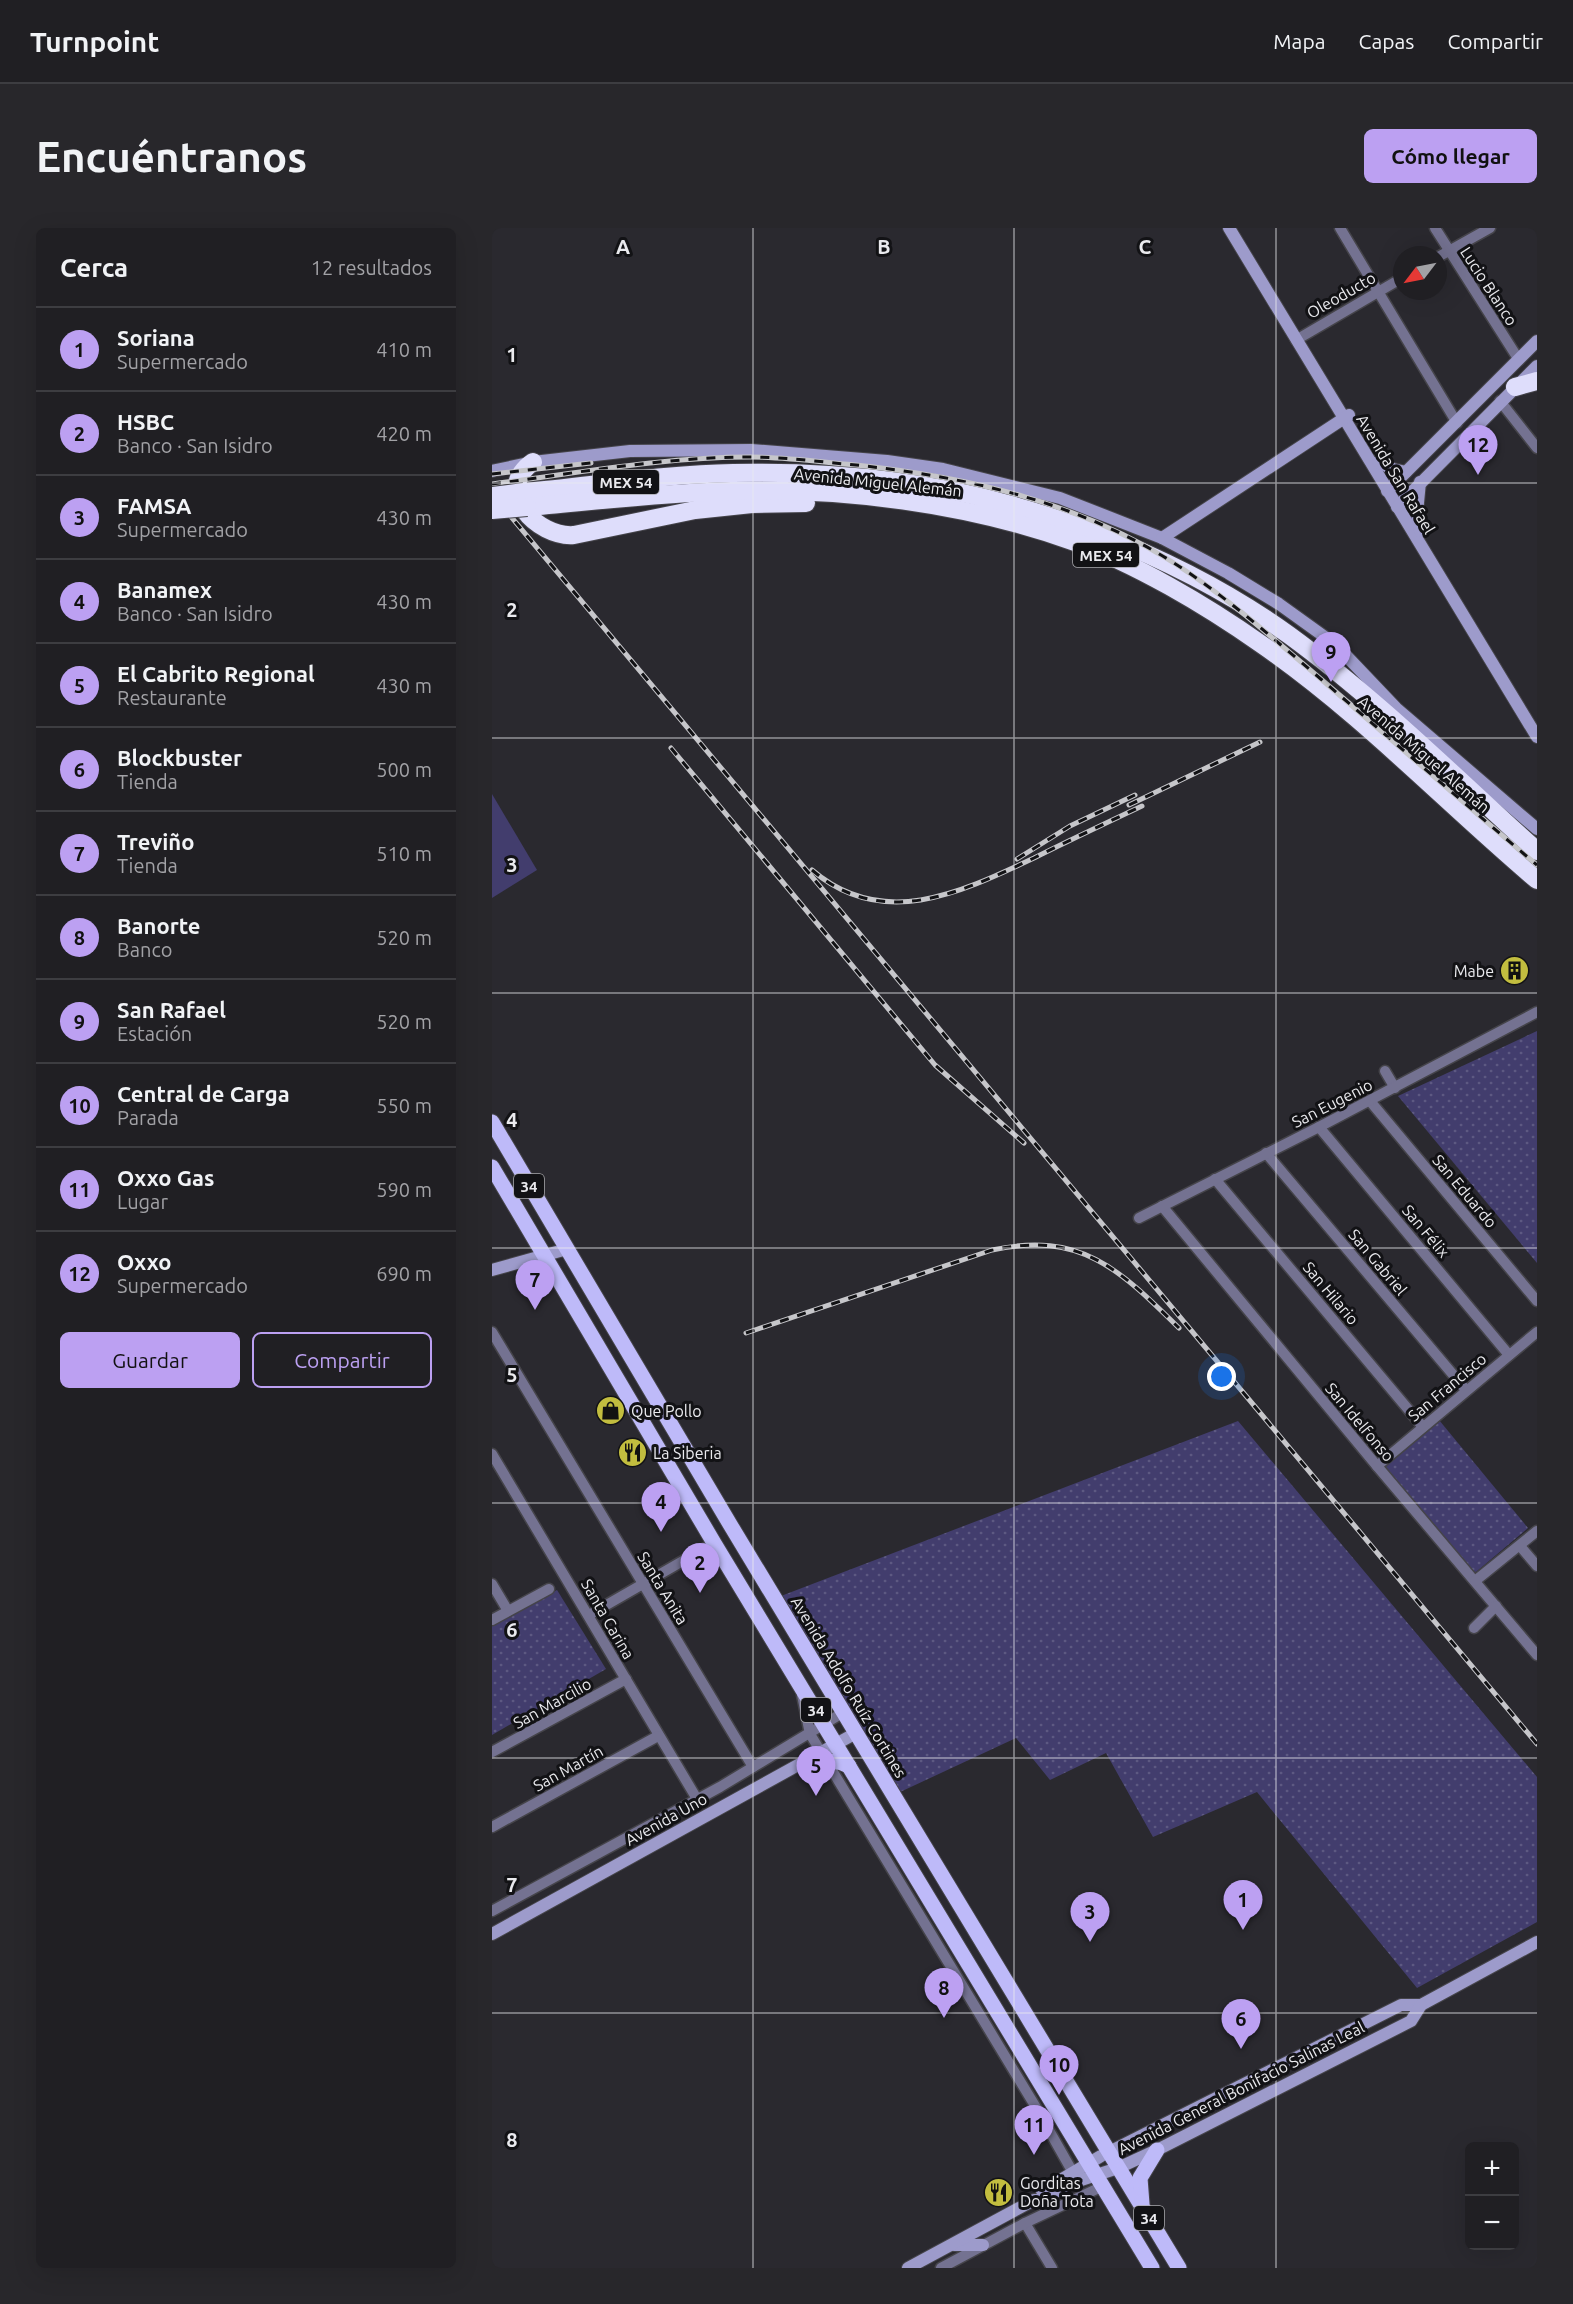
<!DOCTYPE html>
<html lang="es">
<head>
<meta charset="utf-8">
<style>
	body { margin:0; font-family:Ubuntu,sans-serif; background:#28272b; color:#f1f3f6 }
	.controls { position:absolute; right:18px; bottom:18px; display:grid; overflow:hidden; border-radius:9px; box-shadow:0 6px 24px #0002 }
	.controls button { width:54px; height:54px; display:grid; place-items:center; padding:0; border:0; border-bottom:2px solid #3d3d41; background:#201f23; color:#f1f3f6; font:30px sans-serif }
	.compass { position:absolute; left:901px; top:18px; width:54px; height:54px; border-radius:50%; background:#201f23; box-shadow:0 6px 24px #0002; rotate:238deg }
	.you { position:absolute; left:730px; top:1149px; width:21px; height:21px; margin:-15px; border:4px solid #fff; border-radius:50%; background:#1a73e8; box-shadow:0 0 0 9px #1a73e833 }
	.badge { display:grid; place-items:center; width:39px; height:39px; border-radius:50%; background:#bca0f2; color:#111; font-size:20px; font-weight:700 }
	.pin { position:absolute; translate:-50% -50px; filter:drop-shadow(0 2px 3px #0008) }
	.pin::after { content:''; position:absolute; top:32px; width:21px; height:18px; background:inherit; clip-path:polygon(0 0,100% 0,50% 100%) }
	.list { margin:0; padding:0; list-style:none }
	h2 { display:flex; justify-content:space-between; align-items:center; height:78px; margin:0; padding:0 24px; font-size:26px }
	h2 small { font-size:20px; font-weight:400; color:#a2a2a6 }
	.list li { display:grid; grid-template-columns:39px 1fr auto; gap:18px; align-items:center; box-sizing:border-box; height:84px; padding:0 24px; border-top:2px solid #3d3d41 }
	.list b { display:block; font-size:22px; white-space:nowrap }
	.list p { margin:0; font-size:20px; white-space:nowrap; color:#a2a2a6 }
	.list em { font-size:20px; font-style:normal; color:#a2a2a6 }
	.actions { display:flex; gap:12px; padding:18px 24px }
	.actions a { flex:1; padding:14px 0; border:2px solid #bca0f2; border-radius:9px; text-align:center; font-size:21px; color:#bca0f2 }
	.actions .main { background:#bca0f2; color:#111 }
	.map { position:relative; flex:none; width:1045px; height:2040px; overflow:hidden; border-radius:9px }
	header { display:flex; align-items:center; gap:36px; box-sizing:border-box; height:84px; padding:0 30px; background:#201f23; border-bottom:2px solid #3d3d41 }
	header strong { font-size:28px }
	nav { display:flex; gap:33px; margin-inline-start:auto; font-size:21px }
	.intro { display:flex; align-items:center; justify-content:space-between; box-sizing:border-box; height:144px; padding:0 36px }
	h1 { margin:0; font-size:42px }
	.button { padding:15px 27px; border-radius:9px; background:#bca0f2; color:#111; font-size:21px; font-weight:700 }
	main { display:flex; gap:36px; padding:0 36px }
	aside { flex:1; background:#201f23; border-radius:9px; box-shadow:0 6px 24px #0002 }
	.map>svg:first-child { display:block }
</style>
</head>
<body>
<header>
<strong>Turnpoint</strong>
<nav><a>Mapa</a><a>Capas</a><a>Compartir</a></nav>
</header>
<div class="intro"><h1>Encuéntranos</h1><a class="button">Cómo llegar</a></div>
<main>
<aside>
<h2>Cerca<small>12 resultados</small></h2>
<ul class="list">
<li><span class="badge">1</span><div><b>Soriana</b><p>Supermercado</p></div><em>410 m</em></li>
<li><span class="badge">2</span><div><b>HSBC</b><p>Banco · San Isidro</p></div><em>420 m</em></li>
<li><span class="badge">3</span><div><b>FAMSA</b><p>Supermercado</p></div><em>430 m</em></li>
<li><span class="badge">4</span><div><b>Banamex</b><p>Banco · San Isidro</p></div><em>430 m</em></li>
<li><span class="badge">5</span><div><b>El Cabrito Regional</b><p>Restaurante</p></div><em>430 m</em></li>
<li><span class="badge">6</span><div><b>Blockbuster</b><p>Tienda</p></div><em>500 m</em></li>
<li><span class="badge">7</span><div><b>Treviño</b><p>Tienda</p></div><em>510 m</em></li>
<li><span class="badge">8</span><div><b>Banorte</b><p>Banco</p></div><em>520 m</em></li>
<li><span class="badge">9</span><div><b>San Rafael</b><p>Estación</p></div><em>520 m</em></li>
<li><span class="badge">10</span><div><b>Central de Carga</b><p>Parada</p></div><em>550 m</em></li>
<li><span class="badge">11</span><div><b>Oxxo Gas</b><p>Lugar</p></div><em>590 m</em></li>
<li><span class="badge">12</span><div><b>Oxxo</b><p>Supermercado</p></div><em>690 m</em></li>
</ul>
<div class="actions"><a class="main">Guardar</a><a>Compartir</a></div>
</aside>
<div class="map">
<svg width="1045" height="2040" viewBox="0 0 1045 2040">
	<defs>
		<pattern id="grass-dots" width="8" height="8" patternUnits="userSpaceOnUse" patternTransform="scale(1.5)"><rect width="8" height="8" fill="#423d6d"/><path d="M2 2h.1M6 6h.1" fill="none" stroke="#5d5982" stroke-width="1.8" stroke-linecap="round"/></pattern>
	</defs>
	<rect width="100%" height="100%" fill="#2a292f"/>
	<g fill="url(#grass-dots)">
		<polygon points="1045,803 1045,1035 906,868"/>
		<polygon points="947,1192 1036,1300 984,1344 979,1343 893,1242 894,1235"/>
		<polygon points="746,1193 1045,1549 1045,1694 925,1760 765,1564 661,1609 614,1525 558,1552 524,1510 406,1565 289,1368"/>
		<polygon points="65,1362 114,1441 0,1507 0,1398"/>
	</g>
	<polygon fill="#423d6d" points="0,566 45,642 0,670"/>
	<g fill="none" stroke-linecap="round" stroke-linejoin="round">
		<defs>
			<g id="street">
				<polyline points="848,0 965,195"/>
				<polyline points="943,0 1027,132"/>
				<polyline points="946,29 998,0"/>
				<polyline points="804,112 910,50"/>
				<polyline points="1008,173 1045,220"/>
				<polyline points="893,843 903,860"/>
				<polyline points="878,873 1045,1073"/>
				<polyline points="827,899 1017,1127"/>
				<polyline points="774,925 974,1162"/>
				<polyline points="723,951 931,1199"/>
				<polyline points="670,978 885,1238 1045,1427"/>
				<polyline points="647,990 827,899 1045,784"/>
				<polyline points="0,1104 261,1539"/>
				<polyline points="0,1226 205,1571"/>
				<polyline points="885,1238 1045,1104"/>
				<polyline points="1028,1318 1045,1338"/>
				<polyline points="983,1353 1045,1303"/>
				<polyline points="0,1356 16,1383"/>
				<polyline points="97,1387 222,1315"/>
				<polyline points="0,1392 57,1361"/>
				<polyline points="982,1400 1004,1378"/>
				<polyline points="310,1467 318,1506 329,1524 545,1881 584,1950"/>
				<polyline points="0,1524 134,1451"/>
				<polyline points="0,1599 166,1508"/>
				<polyline points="0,1683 228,1559 352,1484"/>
				<polyline points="533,1995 560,2040"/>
				<polyline points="449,2040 533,1995 611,1958"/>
			</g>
			<g id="secondary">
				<polyline points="737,0 1045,509"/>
				<polyline points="886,234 901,241 914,244"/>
				<polyline points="0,243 41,234 138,223 259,222 395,233 451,241 568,270 670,310 736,345 787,376 844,417 904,480 1045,601"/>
				<polyline points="928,254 925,285 928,303"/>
				<polyline points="895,263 1045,113"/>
				<polyline points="905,279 1045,138"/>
				<polyline points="670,310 857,187"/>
				<polyline points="0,1042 75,1021"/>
				<polyline points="0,1706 364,1505"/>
				<polyline points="550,1963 609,1928 909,1777 929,1777 1045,1714"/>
				<polyline points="462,2017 491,2017"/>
				<polyline points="416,2040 542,1972 548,1972 586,1953 626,1940 665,1922 919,1793 929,1777"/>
			</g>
			<g id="primary">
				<polyline points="0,894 239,1298 687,2040"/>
				<polyline points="0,939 222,1315 660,2040"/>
				<polyline points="334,1532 350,1535 357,1538"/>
				<polyline points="650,1976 648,1950 665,1922"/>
			</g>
			<g id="highway">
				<polyline points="1023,159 1045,153"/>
				<path d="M41 234C0 262 45 310 82 307L203 282 260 276 314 275"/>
				<path d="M32 264C100 258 173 246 241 245 294 244 347 246 399 253 535 269 687 328 797 407 886 472 964 550 1045 623"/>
				<path d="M35 279C103 273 171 265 239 263 352 260 473 275 580 313 643 335 715 378 769 416 869 485 953 574 1045 652"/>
			</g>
		</defs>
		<use href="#street" stroke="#45444a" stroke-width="13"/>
		<use href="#secondary" stroke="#45444a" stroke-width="14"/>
		<use href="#primary" stroke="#45444a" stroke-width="17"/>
		<use href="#highway" stroke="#45444a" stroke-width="20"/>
		<use href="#street" stroke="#747291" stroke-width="10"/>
		<use href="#secondary" stroke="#9d9bcb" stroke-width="12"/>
		<use href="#primary" stroke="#bebaf9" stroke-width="15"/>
		<use href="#highway" stroke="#deddfb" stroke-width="18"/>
		<defs>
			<g id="rail">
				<polyline points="0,246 99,235"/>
				<path d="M0 256C85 245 172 229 258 229 293 229 329 234 364 237 476 249 586 274 682 335 735 369 783 412 830 452 902 514 973 576 1045 637"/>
				<polyline points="0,266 1045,1516"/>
				<polyline points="179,520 443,837 532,915"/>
				<polyline points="637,577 768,514"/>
				<polyline points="525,631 578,598 643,567"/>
				<path d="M320 642C391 703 470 664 542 630 578 612 614 595 650 578"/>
				<path d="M254 1105 500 1022C589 1003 627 1041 687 1100"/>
			</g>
		</defs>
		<use href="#rail" stroke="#c6c6ca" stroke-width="5"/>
		<use href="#rail" stroke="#121215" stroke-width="3" stroke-dasharray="9" stroke-linecap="butt"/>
		<defs>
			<g id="highway-bridge">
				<polyline points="0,268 32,264"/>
				<polyline points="0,282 35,279"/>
			</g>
		</defs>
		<use href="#highway-bridge" stroke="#45444a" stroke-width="20" stroke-linecap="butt"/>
		<use href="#highway-bridge" stroke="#deddfb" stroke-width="18"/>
	</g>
	<path fill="none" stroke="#eaeaee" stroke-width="1.5" stroke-opacity="0.55" d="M261 0V2040M522 0V2040M784 0V2040M0 255H1045M0 510H1045M0 765H1045M0 1020H1045M0 1275H1045M0 1530H1045M0 1785H1045"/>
	<defs>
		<symbol id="building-disc" viewBox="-11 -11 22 22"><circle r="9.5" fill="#c2bd3f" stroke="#121215"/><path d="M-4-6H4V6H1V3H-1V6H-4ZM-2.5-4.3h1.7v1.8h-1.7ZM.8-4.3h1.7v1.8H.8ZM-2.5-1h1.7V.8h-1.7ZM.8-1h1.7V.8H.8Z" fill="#111"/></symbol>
		<symbol id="shop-disc" viewBox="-11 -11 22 22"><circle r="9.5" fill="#c2bd3f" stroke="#121215"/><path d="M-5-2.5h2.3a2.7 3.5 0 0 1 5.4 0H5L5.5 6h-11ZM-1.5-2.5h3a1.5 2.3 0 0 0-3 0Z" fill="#111"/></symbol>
		<symbol id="restaurant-disc" viewBox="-11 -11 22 22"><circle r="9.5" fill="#c2bd3f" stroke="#121215"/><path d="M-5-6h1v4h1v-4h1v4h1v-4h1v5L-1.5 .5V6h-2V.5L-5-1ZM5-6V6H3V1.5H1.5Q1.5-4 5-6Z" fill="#111"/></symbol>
	</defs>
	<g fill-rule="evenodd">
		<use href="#building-disc" x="1006" y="726" width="33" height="33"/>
		<use href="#shop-disc" x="102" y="1166" width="33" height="33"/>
		<use href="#restaurant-disc" x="124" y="1208" width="33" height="33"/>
		<use href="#restaurant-disc" x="490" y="1948" width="33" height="33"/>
	</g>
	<g text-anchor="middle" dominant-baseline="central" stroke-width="6" stroke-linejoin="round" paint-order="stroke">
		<g fill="#121215" stroke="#a9a9ad" stroke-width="1.5">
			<rect x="101" y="242" width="66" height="24" rx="4.5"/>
			<rect x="581" y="315" width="66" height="24" rx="4.5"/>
			<rect x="22" y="946" width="30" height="24" rx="4.5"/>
			<rect x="309" y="1470" width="30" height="24" rx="4.5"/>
			<rect x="642" y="1978" width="30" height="24" rx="4.5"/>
		</g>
		<g font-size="15" font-weight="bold" fill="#eaeaee">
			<text x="134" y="254">MEX 54</text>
			<text x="614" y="327">MEX 54</text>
			<text x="37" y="958">34</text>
			<text x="324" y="1482">34</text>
			<text x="657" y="1990">34</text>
		</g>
		<g font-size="16" fill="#eaeaee" stroke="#121215">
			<text transform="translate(997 58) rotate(57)">Lucio Blanco</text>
			<text transform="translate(849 67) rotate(-30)">Oleoducto</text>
			<text transform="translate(904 246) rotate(59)">Avenida San Rafael</text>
			<text transform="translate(386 254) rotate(6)">Avenida Miguel Alemán</text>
			<text transform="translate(932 526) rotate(41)">Avenida Miguel Alemán</text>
			<text transform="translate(840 875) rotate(-27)">San Eugenio</text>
			<text transform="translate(973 963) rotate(50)">San Eduardo</text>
			<text transform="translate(934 1003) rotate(50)">San Félix</text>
			<text transform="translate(886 1034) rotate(50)">San Gabriel</text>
			<text transform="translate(839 1065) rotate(50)">San Hilario</text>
			<text transform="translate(955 1159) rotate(-40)">San Francisco</text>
			<text transform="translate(868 1194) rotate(50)">San Idelfonso</text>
			<text transform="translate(171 1360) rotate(59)">Santa Anita</text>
			<text transform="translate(116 1391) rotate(60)">Santa Carina</text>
			<text transform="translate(357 1459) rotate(59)">Avenida Adolfo Ruíz Cortines</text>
			<text transform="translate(60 1475) rotate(-29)">San Marcilio</text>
			<text transform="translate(76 1540) rotate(-29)">San Martín</text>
			<text transform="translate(174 1591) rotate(-29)">Avenida Uno</text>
			<text transform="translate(749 1860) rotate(-27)">Avenida General Bonifacio Salinas Leal</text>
		</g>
		<g font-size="16" fill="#eaeaee" stroke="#121215" text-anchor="start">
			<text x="1002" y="743" text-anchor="end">Mabe</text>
			<text x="139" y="1183">Que Pollo</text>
			<text x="161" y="1225">La Siberia</text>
			<text x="528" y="1955">Gorditas<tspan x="528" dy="18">Doña Tota</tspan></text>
		</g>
	</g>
	<g font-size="20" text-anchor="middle" font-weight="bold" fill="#eaeaee" stroke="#121215" stroke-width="6" stroke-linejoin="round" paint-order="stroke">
		<text x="131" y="26">A</text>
		<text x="392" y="26">B</text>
		<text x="653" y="26">C</text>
		<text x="20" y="134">1</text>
		<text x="20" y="389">2</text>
		<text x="20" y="644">3</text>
		<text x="20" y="899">4</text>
		<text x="20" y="1154">5</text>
		<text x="20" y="1409">6</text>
		<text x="20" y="1664">7</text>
		<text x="20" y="1919">8</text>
	</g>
</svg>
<div class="controls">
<button>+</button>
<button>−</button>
</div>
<svg class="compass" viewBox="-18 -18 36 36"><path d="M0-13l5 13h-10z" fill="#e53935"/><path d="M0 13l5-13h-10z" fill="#a2a2a6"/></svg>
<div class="you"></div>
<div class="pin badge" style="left:751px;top:1702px">1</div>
<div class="pin badge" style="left:208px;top:1365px">2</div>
<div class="pin badge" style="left:598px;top:1714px">3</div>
<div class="pin badge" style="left:169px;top:1304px">4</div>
<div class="pin badge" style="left:324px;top:1568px">5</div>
<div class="pin badge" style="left:749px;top:1821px">6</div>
<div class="pin badge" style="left:43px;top:1082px">7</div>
<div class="pin badge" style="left:452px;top:1790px">8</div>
<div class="pin badge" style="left:839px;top:454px">9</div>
<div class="pin badge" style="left:567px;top:1867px">10</div>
<div class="pin badge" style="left:542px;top:1927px">11</div>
<div class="pin badge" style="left:986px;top:247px">12</div>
</div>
</main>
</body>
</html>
